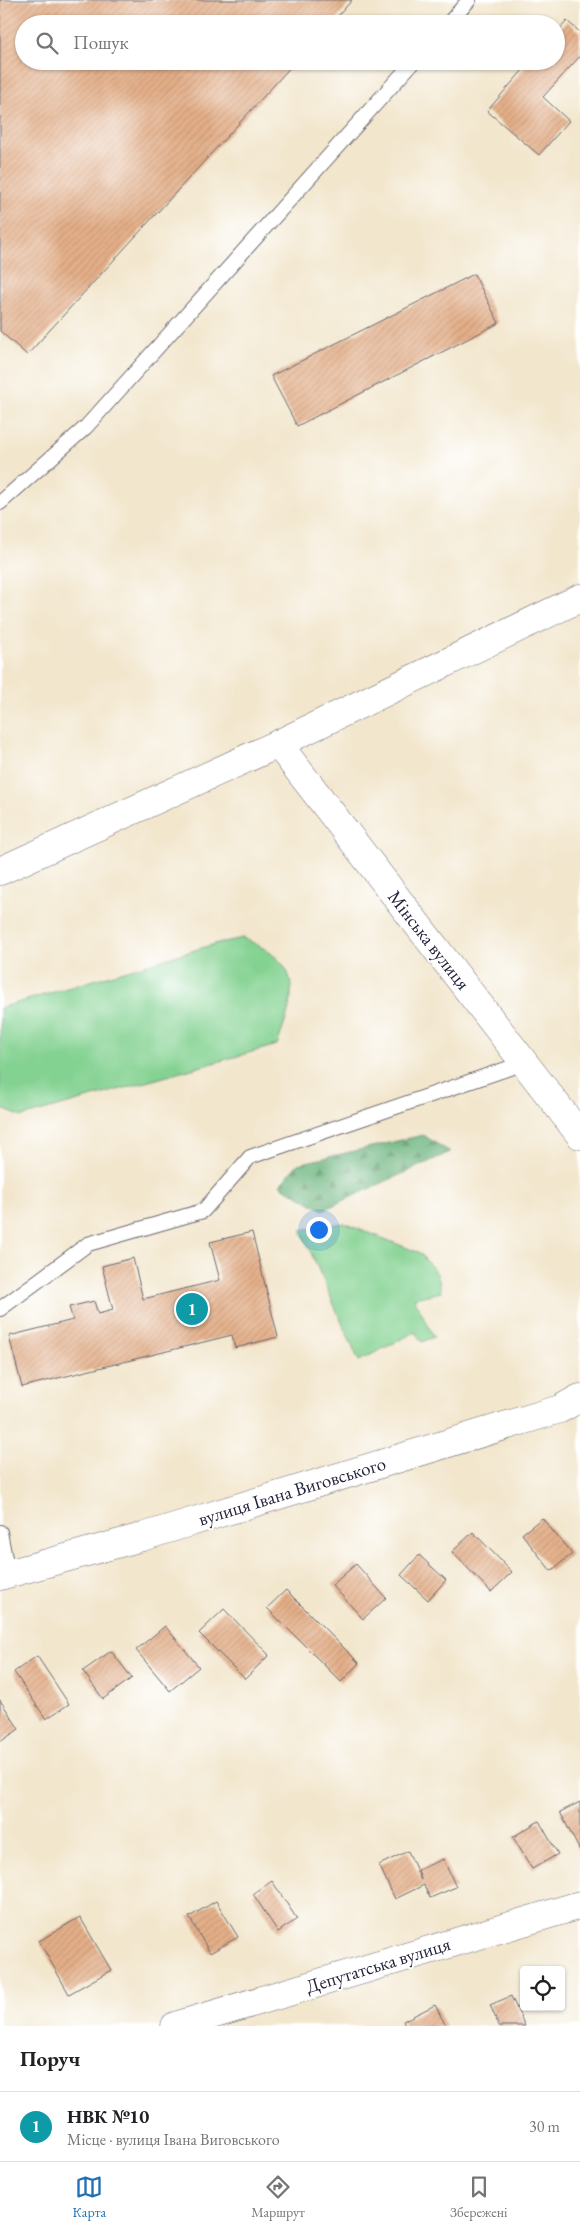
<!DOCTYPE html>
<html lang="uk">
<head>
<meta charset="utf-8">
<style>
	body { margin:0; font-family:"EB Garamond",serif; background:#f6f6f6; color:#202124 }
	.controls { position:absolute; right:15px; bottom:15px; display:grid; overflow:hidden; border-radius:5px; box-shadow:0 1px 4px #0004 }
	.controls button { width:45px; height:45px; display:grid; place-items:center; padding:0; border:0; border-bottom:1px solid #e0e0e0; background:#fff; color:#202124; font:25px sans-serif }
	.you { position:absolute; left:318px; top:1229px; width:18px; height:18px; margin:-12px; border:4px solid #fff; border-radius:50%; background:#1a73e8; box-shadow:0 0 0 8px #1a73e833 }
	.badge { display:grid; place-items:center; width:32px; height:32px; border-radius:50%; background:#1f6fb2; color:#fff; font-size:16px; font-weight:700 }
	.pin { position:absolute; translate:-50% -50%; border:2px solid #fff; box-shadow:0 1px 5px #0006 }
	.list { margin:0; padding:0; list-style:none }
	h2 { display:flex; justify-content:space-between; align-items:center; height:65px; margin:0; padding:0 20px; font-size:21px }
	h2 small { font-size:16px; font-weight:400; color:#757577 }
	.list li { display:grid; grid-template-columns:32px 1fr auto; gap:15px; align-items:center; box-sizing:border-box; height:70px; padding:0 20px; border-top:1px solid #e0e0e0 }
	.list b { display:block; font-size:19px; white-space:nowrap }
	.list p { margin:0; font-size:16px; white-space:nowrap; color:#757577 }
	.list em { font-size:16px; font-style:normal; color:#757577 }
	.icon { flex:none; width:28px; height:28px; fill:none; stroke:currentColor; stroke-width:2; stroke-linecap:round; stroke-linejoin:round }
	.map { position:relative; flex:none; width:580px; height:2026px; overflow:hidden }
	.search { position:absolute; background:#fff; box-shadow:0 1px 4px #0004; left:15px; right:15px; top:15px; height:55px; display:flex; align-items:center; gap:12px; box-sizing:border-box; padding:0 18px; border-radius:28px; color:#757577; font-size:19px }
	.sheet { height:135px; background:#fff }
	nav { display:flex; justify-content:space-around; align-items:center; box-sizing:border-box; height:70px; border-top:1px solid #e0e0e0; background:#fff; font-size:14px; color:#757577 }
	nav a { display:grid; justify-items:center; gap:2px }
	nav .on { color:#1f6fb2 }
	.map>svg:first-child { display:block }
</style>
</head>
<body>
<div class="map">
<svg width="580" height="2026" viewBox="0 0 580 2026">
	<defs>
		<pattern id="forest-firs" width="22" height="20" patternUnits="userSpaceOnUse" patternTransform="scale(1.25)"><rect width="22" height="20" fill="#6bb47c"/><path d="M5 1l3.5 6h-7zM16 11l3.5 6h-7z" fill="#589267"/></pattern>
		<pattern id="building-hatch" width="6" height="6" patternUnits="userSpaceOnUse" patternTransform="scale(1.25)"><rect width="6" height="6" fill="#e4af88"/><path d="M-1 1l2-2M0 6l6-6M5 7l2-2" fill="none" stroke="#c39676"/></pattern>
	</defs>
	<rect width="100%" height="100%" fill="#fff"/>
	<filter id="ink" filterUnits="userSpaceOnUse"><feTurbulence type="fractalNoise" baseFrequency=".02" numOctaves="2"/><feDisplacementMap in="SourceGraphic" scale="10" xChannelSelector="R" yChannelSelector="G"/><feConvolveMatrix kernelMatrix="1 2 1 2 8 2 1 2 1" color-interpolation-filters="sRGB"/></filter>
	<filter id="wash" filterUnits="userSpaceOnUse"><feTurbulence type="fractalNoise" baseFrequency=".0096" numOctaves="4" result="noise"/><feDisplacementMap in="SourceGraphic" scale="20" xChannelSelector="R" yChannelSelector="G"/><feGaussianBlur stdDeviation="1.12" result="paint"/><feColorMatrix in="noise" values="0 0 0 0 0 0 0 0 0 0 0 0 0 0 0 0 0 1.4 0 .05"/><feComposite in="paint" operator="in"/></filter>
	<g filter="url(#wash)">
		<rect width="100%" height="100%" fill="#f2e6cc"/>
		<polygon fill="url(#forest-firs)" stroke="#466b5c" points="423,1135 450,1152 323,1210 280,1185 298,1164"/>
		<g fill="#84d292" stroke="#537a66">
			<path d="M243 938C304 964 297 991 277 1045L22 1117 0 1108V1008L215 944Z"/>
			<polygon points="344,1223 420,1253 438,1275 441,1292 414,1298 434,1337 422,1342 415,1332 359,1361 301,1230"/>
		</g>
		<g id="blocks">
			<g fill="url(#building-hatch)">
				<polygon points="0,0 352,0 331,24 24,24 24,61 296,61 27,355 0,331"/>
				<polygon points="567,21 580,32 580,56 543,97 569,121 539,155 487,111 531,61 556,61 556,33"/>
				<polygon points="474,274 499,323 297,426 271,376"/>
				<polygon points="252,1232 278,1337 235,1348 232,1335 22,1387 9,1336 73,1320 69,1307 94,1301 98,1314 113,1310 102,1266 133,1258 143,1299 220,1280 210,1242"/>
				<polygon points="542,1518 572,1554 551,1571 522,1534"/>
				<polygon points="473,1532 512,1572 491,1592 452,1552"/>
				<polygon points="419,1555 446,1580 428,1600 401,1575"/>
				<polygon points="356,1564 386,1598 363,1619 332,1585"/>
				<polygon points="286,1590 359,1663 341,1682 267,1608"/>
				<polygon points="224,1609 269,1655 245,1679 199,1633"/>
				<polygon points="165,1626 199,1667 170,1691 136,1650"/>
				<polygon points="111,1651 132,1678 103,1699 83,1671"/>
				<polygon points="37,1656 69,1704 46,1719 14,1672"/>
				<polygon points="0,1700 19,1729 0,1742"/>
				<polygon points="580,1802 580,1851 560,1812"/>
				<polygon points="539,1821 558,1854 532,1869 513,1837"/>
				<polygon points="408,1851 421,1880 418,1870 443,1859 456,1887 430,1898 424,1885 395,1899 379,1865"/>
				<polygon points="272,1881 297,1919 278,1932 253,1894"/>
				<polygon points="216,1901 238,1937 210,1953 189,1917"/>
				<polygon points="80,1917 111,1970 69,1994 39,1941"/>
				<polygon points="511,1996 525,2026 499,2026 490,2005"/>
				<polygon points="435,2005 446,2026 405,2026 403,2021"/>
			</g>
		</g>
	</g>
	<g filter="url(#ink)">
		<use href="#blocks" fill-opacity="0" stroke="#6b676e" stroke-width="1"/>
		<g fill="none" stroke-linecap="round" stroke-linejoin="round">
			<defs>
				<g id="lane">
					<polyline points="448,24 469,0"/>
					<polyline points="0,503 86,427 414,61"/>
					<polyline points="0,1309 88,1244 203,1211 250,1157 524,1063"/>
					<polyline points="0,1532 8,1574"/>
				</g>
				<g id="street">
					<polyline points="278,744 580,1135"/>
					<polyline points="0,871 278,744 580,598"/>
					<polyline points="0,1576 142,1537 560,1409 580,1398"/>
					<polyline points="175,2026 580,1905"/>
				</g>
			</defs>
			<use href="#lane" stroke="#6b676e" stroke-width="16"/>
			<use href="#street" stroke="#6b676e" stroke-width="29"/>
			<use href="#lane" stroke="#fff" stroke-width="14"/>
			<use href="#street" stroke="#fff" stroke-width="28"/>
		</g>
	</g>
	<g text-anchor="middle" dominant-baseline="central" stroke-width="4" stroke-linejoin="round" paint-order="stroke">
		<g font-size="19" fill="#22223b" stroke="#fff">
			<text transform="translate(429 940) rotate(52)">Мінська вулиця</text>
			<text transform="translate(292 1491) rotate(-17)">вулиця Івана Виговського</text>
			<text transform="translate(378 1965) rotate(-17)">Депутатська вулиця</text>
		</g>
	</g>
</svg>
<div class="controls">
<button><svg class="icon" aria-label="locate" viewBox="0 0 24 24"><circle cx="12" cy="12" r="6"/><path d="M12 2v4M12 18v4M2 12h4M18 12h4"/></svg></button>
</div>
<div class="you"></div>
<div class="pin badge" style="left:192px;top:1309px;background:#0f9aa8">1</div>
<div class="search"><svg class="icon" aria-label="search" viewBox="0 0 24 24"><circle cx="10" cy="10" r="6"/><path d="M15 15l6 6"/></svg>Пошук</div>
</div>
<section class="sheet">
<h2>Поруч<small></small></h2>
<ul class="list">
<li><span class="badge" style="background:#0f9aa8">1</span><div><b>НВК №10</b><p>Місце · вулиця Івана Виговського</p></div><em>30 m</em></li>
</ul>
</section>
<nav>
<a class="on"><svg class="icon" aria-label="map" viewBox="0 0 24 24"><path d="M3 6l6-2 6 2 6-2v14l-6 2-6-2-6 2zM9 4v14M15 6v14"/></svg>Карта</a>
<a><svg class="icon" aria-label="directions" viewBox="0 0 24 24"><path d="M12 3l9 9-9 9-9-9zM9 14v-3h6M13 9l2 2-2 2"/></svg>Маршрут</a>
<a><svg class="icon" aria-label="saved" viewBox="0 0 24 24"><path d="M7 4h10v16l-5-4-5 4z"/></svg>Збережені</a>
</nav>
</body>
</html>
